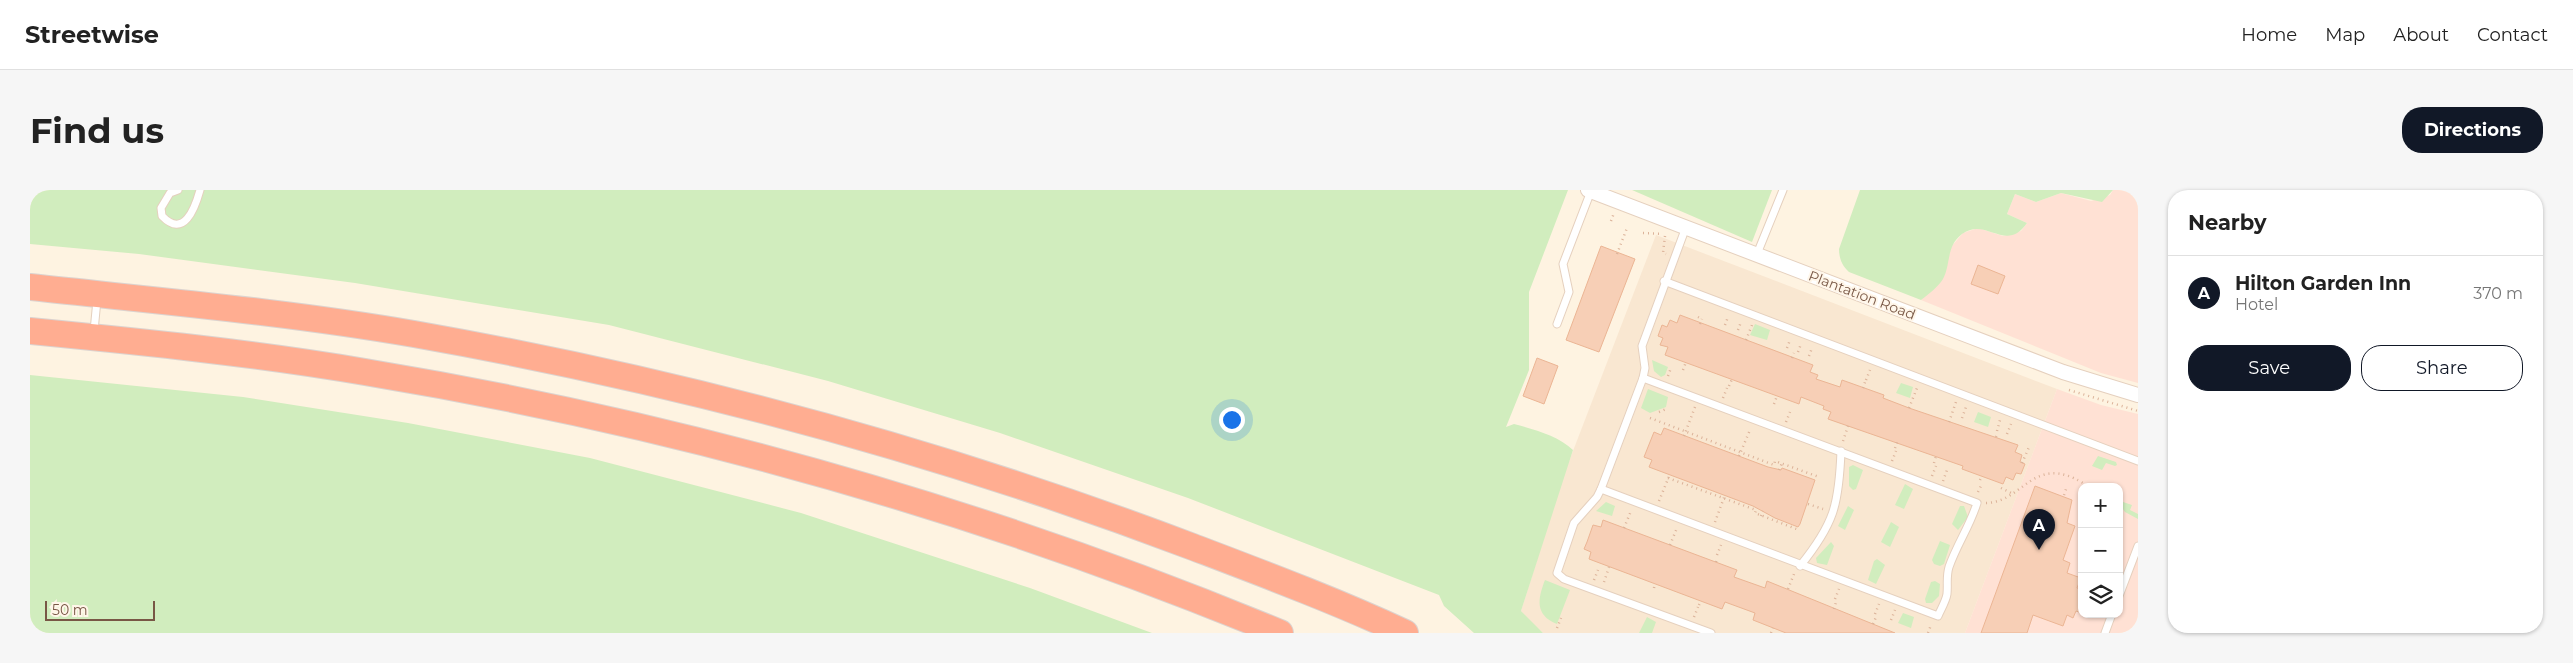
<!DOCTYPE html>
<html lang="en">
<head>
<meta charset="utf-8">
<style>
	body { margin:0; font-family:Montserrat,sans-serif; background:#f6f6f6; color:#222 }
	.controls { position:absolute; right:15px; bottom:15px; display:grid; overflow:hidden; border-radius:10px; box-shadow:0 1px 4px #0004 }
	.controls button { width:45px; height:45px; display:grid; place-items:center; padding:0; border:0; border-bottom:1px solid #e0e0e0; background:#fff; color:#222; font:25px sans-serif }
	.scale { position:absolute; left:15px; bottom:12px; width:110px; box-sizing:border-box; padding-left:5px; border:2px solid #785745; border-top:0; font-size:14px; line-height:18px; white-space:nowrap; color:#785745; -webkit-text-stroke:4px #fff6e9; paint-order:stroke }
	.you { position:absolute; left:1201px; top:229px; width:18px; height:18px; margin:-12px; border:4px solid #fff; border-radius:50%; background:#1a73e8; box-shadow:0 0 0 8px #1a73e833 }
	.badge { display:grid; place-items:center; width:32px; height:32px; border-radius:50%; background:#111827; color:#fff; font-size:16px; font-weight:700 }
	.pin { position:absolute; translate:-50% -41px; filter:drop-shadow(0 1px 2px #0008) }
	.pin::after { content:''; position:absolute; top:26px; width:18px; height:15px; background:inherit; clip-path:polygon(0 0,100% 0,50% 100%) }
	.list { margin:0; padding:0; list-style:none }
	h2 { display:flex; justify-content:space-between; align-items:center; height:65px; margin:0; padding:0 20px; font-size:21px }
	h2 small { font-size:16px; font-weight:400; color:#767676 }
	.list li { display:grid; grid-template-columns:32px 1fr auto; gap:15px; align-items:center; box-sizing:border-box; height:75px; padding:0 20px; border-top:1px solid #e0e0e0 }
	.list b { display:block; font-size:19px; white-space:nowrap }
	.list p { margin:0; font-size:16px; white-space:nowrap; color:#767676 }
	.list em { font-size:16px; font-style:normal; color:#767676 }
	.actions { display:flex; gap:10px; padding:15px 20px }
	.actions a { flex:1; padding:11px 0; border:1px solid #111827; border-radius:20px; text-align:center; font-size:18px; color:#111827 }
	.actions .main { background:#111827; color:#fff }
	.icon { flex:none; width:28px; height:28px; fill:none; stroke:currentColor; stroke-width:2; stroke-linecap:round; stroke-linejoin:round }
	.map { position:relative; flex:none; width:2108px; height:443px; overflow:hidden; border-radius:20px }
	header { display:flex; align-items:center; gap:30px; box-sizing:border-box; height:70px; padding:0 25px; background:#fff; border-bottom:1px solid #e0e0e0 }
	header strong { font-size:24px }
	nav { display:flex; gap:28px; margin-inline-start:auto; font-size:18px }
	.intro { display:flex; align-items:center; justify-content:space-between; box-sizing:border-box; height:120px; padding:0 30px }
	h1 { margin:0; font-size:35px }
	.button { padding:12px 22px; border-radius:20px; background:#111827; color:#fff; font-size:18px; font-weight:700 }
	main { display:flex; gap:30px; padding:0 30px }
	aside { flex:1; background:#fff; border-radius:20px; box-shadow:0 1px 4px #0004 }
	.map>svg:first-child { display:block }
</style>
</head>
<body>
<header>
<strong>Streetwise</strong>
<nav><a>Home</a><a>Map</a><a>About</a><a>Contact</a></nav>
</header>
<div class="intro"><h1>Find us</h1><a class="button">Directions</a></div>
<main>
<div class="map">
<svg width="2108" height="443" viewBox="0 0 2108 443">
	<rect width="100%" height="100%" fill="#fef3e1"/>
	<polygon fill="#f9e7d1" points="1626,45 2027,199 1935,443 1513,443 1497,429 1491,421 1533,287"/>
	<g fill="#ffe1d4" fill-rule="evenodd">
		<polygon points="2083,0 2108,0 2108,193 2071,183 1891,110 1913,88 1921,57 1933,43 1948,38 1973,46 1991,41 1997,33 1977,24 1985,4 2006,12 2031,3 2061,11 2080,5"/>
		<path d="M2027 199 2071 215 2108 224V443H1935ZM2052 297H2089V424H2052Z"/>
	</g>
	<g fill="#d1edbe">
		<path d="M0 0H1538L1499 102V180L1476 237 1484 234C1503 239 1529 246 1543 260L1491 421 1513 443H1444L1414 416 1409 405 1158 308 970 243 798 191 579 135 325 93 109 64 0 54Z"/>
		<polygon points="1602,0 1742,0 1722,52"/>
		<path d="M1830 0H2083L2072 12 2031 3 2006 12 1985 4 1977 24 1997 33C1976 64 1956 26 1932 44 1916 56 1921 74 1913 89 1908 97 1899 104 1891 110L1819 82C1812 76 1809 68 1809 59Z"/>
		<polygon points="1725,134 1740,140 1737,150 1720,145"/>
		<polygon points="1622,170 1638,177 1635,185 1631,187 1624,181"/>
		<polygon points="0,185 213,207 378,233 560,268 771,323 1000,398 1122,443 0,443"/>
		<polygon points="1871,193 1883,197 1880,208 1866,203"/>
		<polygon points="1618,199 1638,207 1636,217 1620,223 1611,218"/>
		<polygon points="1948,222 1961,227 1958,237 1944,232"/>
		<polygon points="2068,266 2086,272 2087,275 2085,276 2076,273 2072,280 2062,276"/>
		<polygon points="1823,275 1833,280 1826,299 1823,300 1819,296 1819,277"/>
		<polygon points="1875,294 1883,299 1874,319 1865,315"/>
		<polygon points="1576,312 1585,316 1582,326 1566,321"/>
		<polygon points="2093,312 2102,315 2100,320 2108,324 2108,329 2095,322 2090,315"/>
		<polygon points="1818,316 1824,320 1815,340 1808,336"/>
		<polygon points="1930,316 1934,316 1938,327 1928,340 1922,334"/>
		<polygon points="1861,332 1869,337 1860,357 1851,352"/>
		<polygon points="1910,351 1920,355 1914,374 1910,376 1904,374 1902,370"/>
		<polygon points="1801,352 1804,356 1797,375 1787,373 1786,368"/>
		<polygon points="1847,369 1855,375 1846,394 1838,390 1844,371"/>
		<path d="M1515 390 1540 400 1527 434C1504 425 1508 408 1515 390Z"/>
		<polygon points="1905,391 1910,394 1909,406 1902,413 1896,413 1895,409 1901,392"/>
		<polygon points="1873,423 1884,427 1881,438 1868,433"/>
		<polygon points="1617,427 1626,432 1622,443 1609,443"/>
	</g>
	<g fill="#f7cfb6" stroke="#ebb594">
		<polygon points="1571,56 1605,69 1569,162 1536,150"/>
		<polygon points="1948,75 1975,86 1968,104 1941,94"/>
		<polygon points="1650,125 1783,175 1780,182 1788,185 1786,189 1810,197 1812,190 1854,205 1853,208 1879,218 1988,255 1985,262 1992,265 1990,272 1995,274 1991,284 1986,283 1983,290 1976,287 1973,294 1932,279 1933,276 1798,229 1801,222 1793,219 1794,216 1771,207 1769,214 1635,165 1638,157 1630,155 1633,148 1628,146 1632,135 1637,137 1640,130 1647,133"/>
		<polygon points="1507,168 1528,176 1514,214 1493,206"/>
		<polygon points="1634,238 1738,277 1751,280 1752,278 1785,290 1770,334 1768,337 1745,328 1723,316 1619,277 1622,270 1614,267 1624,242 1631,245"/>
		<polygon points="2005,296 2042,310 2037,333 2045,336 2033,370 2040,373 2037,383 2051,388 2047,398 2052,400 2052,423 2046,421 2043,428 2037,425 2033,436 2003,425 1997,443 1951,443"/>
		<polygon points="1573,330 1707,380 1704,387 1735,398 1737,391 1865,443 1756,443 1723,430 1725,423 1695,412 1692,419 1559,369 1561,362 1554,359 1557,352 1563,335 1571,337"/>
	</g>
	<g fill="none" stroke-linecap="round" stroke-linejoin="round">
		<defs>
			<g id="service">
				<path d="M148 0 140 3 131 18 132 26C154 49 165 18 170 0"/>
				<polyline points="1656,37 1612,156 1615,178 1613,188 1571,299 1567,307 1544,333 1527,383 1534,389 1681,443"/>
				<polyline points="1727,64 1753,0"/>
				<polyline points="1634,91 2108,271"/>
				<polyline points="1527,134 1539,102 1533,74 1561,1"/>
				<polyline points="64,141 67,110"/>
				<path d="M1571 299 1908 426C1911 419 1916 411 1917 404 1918 394 1916 387 1919 377 1927 354 1940 336 1947 313L1613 188"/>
				<path d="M1770 376C1804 334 1809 315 1811 261"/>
				<polyline points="2089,406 2108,356"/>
				<polyline points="2075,443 2082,424"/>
			</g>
			<polyline id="minor" points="1558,0 2033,182 2108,205"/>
			<g id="motorway">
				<path d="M0 97C128 111 257 122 384 144 650 191 910 261 1163 357 1234 384 1306 411 1375 443"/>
				<path d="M0 141C112 152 224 163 335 182 649 234 956 321 1250 443"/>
			</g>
		</defs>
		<use href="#service" stroke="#e5d0be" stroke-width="9"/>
		<use href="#minor" stroke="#e5d0be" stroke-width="16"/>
		<use href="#motorway" stroke="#dcd3cf" stroke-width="28"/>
		<g stroke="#dbb299" stroke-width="2.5" stroke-dasharray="1 4" stroke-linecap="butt">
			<polyline points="1581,31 1584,23"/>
			<polyline points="1613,43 1632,44"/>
			<polyline points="1635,46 1633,63 1636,64"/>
			<polyline points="1587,64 1597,38"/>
			<polyline points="1668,127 1670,128"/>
			<polyline points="1670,134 1672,129"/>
			<polyline points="1695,135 1698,127"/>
			<polyline points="1708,140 1711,132"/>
			<polyline points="1716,150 1722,135"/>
			<polyline points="1757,158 1760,150"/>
			<polyline points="1768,162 1771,154"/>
			<polyline points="1779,166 1782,158"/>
			<polyline points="1762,168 1764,163"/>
			<polyline points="1653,180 1656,172"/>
			<polyline points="1638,186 1641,178"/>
			<polyline points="1836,190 1840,180"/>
			<polyline points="1699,196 1702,189"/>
			<polyline points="1833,198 1835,192"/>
			<polyline points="2039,200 2108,221"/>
			<polyline points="1693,208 1697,198"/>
			<polyline points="1744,214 1747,206"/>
			<polyline points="1879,218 1887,198"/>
			<polyline points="1629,222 1636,219"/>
			<polyline points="1620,228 1744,275 1745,271 1789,287"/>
			<polyline points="1932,228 1936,217"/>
			<polyline points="1756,232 1760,222"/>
			<polyline points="1919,232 1926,212"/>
			<polyline points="1967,241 1970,230"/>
			<polyline points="1977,244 1981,234"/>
			<polyline points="1654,246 1665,217"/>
			<polyline points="1966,247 1968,243"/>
			<polyline points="1813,251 1818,236"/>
			<polyline points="1865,258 1867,252"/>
			<polyline points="1709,266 1720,240"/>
			<polyline points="1862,271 1866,261"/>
			<polyline points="1904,273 1906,266"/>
			<polyline points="1992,273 2000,255"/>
			<polyline points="1749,280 1752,273"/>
			<polyline points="1902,286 1906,276"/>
			<polyline points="1638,288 1726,320 1725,323 1769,340"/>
			<polyline points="1950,290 1952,286"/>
			<polyline points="1913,291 1917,280"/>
			<polyline points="1971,298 1981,303"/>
			<polyline points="1948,302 1952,294"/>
			<polyline points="2034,305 2037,296"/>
			<polyline points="1629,311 1640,284"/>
			<path d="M1956 313C1994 312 2003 263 2053 293"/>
			<polyline points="1778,314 1793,319"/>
			<polyline points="1731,326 1733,321"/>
			<polyline points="1685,332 1695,305"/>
			<polyline points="1594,338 1601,321"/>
			<polyline points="1640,355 1647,338"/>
			<polyline points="1687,365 1691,355"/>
			<polyline points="1686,372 1687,368"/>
			<polyline points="1564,390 1568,380"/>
			<polyline points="1574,392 1579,377"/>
			<polyline points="1624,398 1625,394"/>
			<polyline points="1758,399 1764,384"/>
			<polyline points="1805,409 1809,399"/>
			<polyline points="1669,415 1671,411"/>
			<polyline points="1804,419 1806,412"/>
			<polyline points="1845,424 1849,414"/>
			<polyline points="1664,427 1668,417"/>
			<polyline points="1861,430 1865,420"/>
			<polyline points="1843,434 1846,427"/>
			<polyline points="1527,438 1531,428"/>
			<polyline points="1741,443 1743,438"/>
			<polyline points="1898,443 1901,435"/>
		</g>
		<use href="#service" stroke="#fff" stroke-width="7"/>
		<use href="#minor" stroke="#fff" stroke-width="14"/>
		<use href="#motorway" stroke="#ffad91" stroke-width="26"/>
	</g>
	<g text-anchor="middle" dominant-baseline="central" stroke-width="4" stroke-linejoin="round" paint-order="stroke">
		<g font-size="14" fill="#785745" stroke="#fff6e9">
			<text transform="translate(1832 105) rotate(21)">Plantation Road</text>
		</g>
	</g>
</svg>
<div class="controls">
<button>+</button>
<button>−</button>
<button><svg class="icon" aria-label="layers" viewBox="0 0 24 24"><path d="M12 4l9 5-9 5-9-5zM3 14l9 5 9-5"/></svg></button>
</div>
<div class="scale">50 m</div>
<div class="you"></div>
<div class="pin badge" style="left:2009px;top:360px">A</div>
</div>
<aside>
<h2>Nearby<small></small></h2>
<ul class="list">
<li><span class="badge">A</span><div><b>Hilton Garden Inn</b><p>Hotel</p></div><em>370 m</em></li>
</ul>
<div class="actions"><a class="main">Save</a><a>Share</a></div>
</aside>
</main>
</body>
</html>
